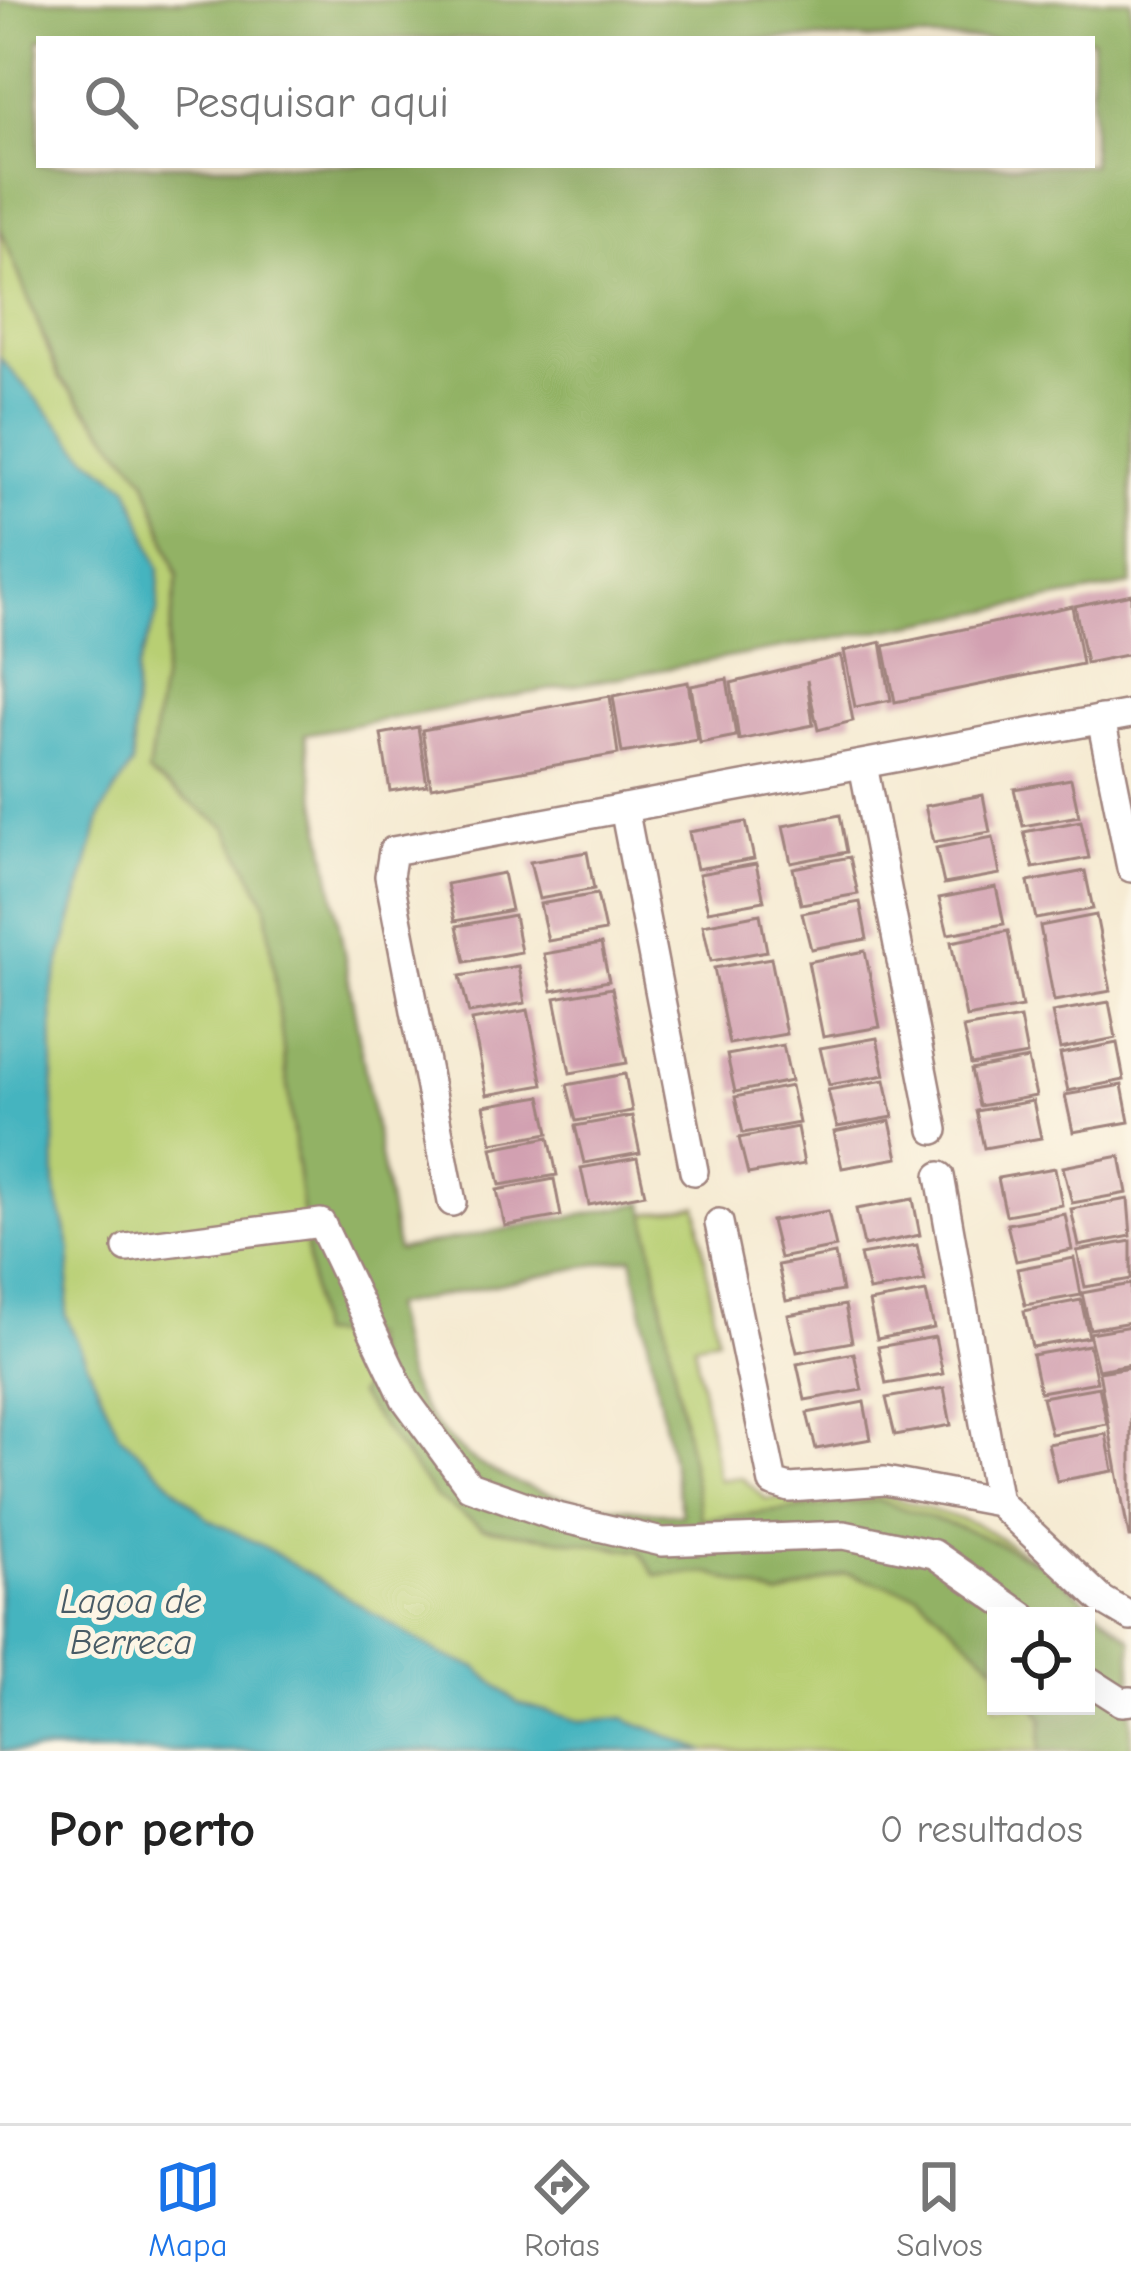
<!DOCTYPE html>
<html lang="pt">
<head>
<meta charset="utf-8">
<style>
	body { margin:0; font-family:"Comic Neue",sans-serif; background:#f6f6f6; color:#222 }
	.controls { position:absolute; right:36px; bottom:36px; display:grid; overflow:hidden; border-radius:0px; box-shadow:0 12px 48px #0002 }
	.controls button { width:108px; height:108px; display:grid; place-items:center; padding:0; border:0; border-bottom:3px solid #e0e0e0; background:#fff; color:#222; font:60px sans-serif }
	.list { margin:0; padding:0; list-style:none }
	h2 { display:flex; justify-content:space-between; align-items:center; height:156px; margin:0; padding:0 48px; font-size:51px }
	h2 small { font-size:39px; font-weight:400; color:#767676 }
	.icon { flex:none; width:66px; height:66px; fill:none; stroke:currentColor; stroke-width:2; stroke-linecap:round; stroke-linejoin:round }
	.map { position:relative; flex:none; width:1131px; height:1751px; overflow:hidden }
	.search { position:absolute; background:#fff; box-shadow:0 12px 48px #0002; left:36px; right:36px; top:36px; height:132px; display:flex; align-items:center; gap:30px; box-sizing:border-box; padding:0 42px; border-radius:0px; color:#767676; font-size:45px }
	.sheet { height:372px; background:#fff }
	nav { display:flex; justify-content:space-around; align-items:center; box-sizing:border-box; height:168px; border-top:3px solid #e0e0e0; background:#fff; font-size:33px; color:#767676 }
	nav a { display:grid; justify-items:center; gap:6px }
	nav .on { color:#1a73e8 }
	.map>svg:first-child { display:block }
</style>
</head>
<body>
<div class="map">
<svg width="1131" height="1751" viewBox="0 0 1131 1751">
	<rect width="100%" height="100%" fill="#fcf5e5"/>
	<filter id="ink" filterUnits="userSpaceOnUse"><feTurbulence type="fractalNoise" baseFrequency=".00833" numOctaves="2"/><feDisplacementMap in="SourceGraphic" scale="24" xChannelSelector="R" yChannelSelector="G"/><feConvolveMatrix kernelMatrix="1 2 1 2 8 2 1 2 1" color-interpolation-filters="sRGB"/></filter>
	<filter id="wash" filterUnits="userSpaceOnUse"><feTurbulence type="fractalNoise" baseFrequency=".004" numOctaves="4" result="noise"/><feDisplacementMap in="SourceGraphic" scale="48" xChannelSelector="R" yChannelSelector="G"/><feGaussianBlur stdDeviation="2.7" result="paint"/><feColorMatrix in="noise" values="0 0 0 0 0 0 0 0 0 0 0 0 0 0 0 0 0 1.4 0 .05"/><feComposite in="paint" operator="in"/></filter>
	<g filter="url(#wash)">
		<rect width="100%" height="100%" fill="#f5ead1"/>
		<g fill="#b8cf73" stroke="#81774f" stroke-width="3">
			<polygon points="0,227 59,378 145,478 178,577 148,773 227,828 266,904 317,1333 369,1336 375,1369 358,1395 398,1443 605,1547 641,1551 656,1575 709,1573 779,1597 844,1573 918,1594 996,1666 996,1706 1034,1706 1043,1718 1040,1751 0,1751"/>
			<polygon points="697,1206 717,1338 694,1344 719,1480 741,1477 766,1499 878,1493 976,1524 1047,1567 1114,1636 1086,1616 701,1519 645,1214"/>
		</g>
		<path fill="#92b265" stroke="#6e6848" stroke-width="3" fill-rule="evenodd" d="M0 0H1131V585L305 734 397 1250 644 1203 701 1519 878 1500 973 1532 1047 1567 1131 1639V1751H1040L1043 1718 1034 1706H1086V1616H996V1666L918 1594 845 1573 779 1597 709 1573 655 1575 640 1551 483 1528 436 1497 358 1395 375 1369 369 1336 317 1334 266 904 227 828 148 773 178 576 145 478 60 378 0 227ZM39 39H1092V165H39ZM632 1257 682 1514 681 1515C577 1503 461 1493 411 1387 400 1364 397 1331 391 1306Z"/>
		<polygon fill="#45b4bf" stroke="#486a75" stroke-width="3" points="0,358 87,456 129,487 159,568 158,611 136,672 132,765 102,812 52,991 55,1189 71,1250 66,1316 119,1433 208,1519 263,1546 442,1655 477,1668 517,1703 580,1721 624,1718 705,1751 0,1751"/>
		<g id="blocks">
			<g fill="#d2a0b1">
				<polygon points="1131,594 1131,654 1086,663 1075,606"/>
				<polygon points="1072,606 1082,664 895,702 884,646"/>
				<polygon points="881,642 891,700 855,707 844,651"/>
				<polygon points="841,656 853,721 818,730 807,680 813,725 739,740 731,683"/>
				<polygon points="727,679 736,736 700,743 691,686"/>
				<polygon points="688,682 697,740 622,753 613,696"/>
				<polygon points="610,696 618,754 431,787 422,730"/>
				<polygon points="418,727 427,785 390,791 381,734"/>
				<polygon points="1071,779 1079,816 1023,826 1014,789"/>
				<polygon points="983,795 990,832 934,842 925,806"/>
				<polygon points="840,815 847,852 791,863 783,826"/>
				<polygon points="1081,821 1089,858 1033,868 1024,832"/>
				<polygon points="746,822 754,859 697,869 689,832"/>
				<polygon points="993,837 1000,874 944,884 936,848"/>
				<polygon points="587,852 594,889 539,899 530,862"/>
				<polygon points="850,857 858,894 801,904 793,868"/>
				<polygon points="756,864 764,901 708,911 699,874"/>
				<polygon points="1085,871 1093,909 1036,919 1028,882"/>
				<polygon points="503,873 511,910 455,921 447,884"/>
				<polygon points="996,887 1004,924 948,934 939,898"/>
				<polygon points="597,894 605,931 548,941 540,904"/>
				<polygon points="860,902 867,939 811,949 802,913"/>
				<polygon points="760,914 767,951 711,961 703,925"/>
				<polygon points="514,915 521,952 465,962 457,926"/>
				<polygon points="1096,915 1111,991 1054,1001 1040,926"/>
				<polygon points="1008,931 1022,1007 966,1017 951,942"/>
				<polygon points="601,944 609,981 552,991 544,954"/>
				<polygon points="865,951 880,1027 823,1037 808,962"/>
				<polygon points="771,958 786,1034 729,1044 714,968"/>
				<polygon points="518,966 525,1003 469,1013 460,976"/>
				<polygon points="612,988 627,1063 570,1073 555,998"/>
				<polygon points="1109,1002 1116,1038 1060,1049 1052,1012"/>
				<polygon points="528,1010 543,1085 487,1095 472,1020"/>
				<polygon points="1020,1018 1027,1055 971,1065 963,1028"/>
				<polygon points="877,1038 885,1075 829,1085 820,1048"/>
				<polygon points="1117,1043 1124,1080 1068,1091 1060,1054"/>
				<polygon points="783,1045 791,1081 735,1092 727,1055"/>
				<polygon points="1028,1059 1036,1096 979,1106 971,1070"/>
				<polygon points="625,1074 632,1111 576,1121 567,1085"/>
				<polygon points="885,1080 893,1117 837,1127 828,1090"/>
				<polygon points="1122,1085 1129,1122 1073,1132 1065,1095"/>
				<polygon points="791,1086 799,1123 743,1133 735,1097"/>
				<polygon points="541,1096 549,1133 492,1143 484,1106"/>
				<polygon points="1033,1101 1041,1138 984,1148 976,1111"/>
				<polygon points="632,1116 640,1153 584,1163 575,1126"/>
				<polygon points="890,1121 898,1158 842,1168 834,1132"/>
				<polygon points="797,1127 804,1164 748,1174 739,1138"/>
				<polygon points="549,1137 557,1175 500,1185 492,1148"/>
				<polygon points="1120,1156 1127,1193 1072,1203 1063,1167"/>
				<polygon points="637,1158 645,1194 589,1205 581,1168"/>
				<polygon points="1055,1168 1062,1205 1006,1215 998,1178"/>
				<polygon points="554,1179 561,1216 505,1226 497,1190"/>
				<polygon points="913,1199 920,1235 864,1246 856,1209"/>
				<polygon points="1128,1199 1131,1236 1079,1246 1071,1209"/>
				<polygon points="828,1211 836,1247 780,1258 771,1221"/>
				<polygon points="1065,1214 1072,1250 1016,1261 1007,1224"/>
				<polygon points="1131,1241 1131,1279 1085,1287 1077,1251"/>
				<polygon points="917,1245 925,1281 869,1291 860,1255"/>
				<polygon points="835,1254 842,1291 786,1301 778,1265"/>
				<polygon points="1074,1258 1081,1295 1025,1305 1017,1269"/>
				<polygon points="1131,1284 1131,1322 1090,1329 1082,1293"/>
				<polygon points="926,1292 934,1328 877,1339 869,1302"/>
				<polygon points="1081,1300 1089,1337 1032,1347 1024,1311"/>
				<polygon points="845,1305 852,1342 797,1352 788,1315"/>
				<polygon points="1131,1326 1131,1364 1098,1370 1089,1333"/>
				<polygon points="935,1337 943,1374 886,1384 878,1347"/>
				<polygon points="1089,1345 1097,1382 1040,1392 1032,1355"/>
				<polygon points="854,1353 862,1390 805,1400 797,1364"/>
				<polygon points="1131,1367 1131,1537 1129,1537 1099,1372"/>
				<polygon points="1099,1387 1107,1424 1051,1434 1042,1397"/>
				<polygon points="944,1388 951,1425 895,1435 886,1398"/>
				<polygon points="864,1402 871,1439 816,1449 807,1413"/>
				<polygon points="1106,1434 1113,1471 1057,1481 1048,1444"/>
			</g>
		</g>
	</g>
	<g filter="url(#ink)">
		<use href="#blocks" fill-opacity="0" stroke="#a0847e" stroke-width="3"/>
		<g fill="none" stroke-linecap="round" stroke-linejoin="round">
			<defs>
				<g id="minor">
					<polyline points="1101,719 1131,868"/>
					<polyline points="863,765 934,1130"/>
					<polyline points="624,808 694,1171"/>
					<polyline points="940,1176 998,1502"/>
					<polyline points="452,1202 389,876 393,851 1131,714"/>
					<polyline points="719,1223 773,1483 790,1488 885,1481 998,1502 1102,1600 1131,1617"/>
					<polyline points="127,1248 321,1223 405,1399 469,1486 557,1517 662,1542 844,1535 934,1554 1023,1616"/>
					<polyline points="1086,1679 1122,1702 1131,1701"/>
				</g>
			</defs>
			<use href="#minor" stroke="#a0847e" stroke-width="32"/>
			<use href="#minor" stroke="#fff" stroke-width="27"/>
		</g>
	</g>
	<g text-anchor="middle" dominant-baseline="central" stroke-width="10" stroke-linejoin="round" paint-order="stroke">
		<g font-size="36" font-style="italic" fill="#485b66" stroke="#fcf5e5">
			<text x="131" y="1601">Lagoa de<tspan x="131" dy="41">Berreca</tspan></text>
		</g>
	</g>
</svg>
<div class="controls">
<button><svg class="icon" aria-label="locate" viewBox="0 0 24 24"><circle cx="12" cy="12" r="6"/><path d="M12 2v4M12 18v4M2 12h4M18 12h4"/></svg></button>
</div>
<div class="search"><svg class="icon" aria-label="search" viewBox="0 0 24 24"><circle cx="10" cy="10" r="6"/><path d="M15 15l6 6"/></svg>Pesquisar aqui</div>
</div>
<section class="sheet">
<h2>Por perto<small>0 resultados</small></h2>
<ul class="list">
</ul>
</section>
<nav>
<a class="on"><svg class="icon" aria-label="map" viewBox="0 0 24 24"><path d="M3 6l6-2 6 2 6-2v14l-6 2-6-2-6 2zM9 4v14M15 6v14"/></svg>Mapa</a>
<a><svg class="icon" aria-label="directions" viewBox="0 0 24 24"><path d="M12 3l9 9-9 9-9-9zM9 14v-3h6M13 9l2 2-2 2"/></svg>Rotas</a>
<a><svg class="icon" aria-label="saved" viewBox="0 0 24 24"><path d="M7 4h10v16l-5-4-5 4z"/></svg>Salvos</a>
</nav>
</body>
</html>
